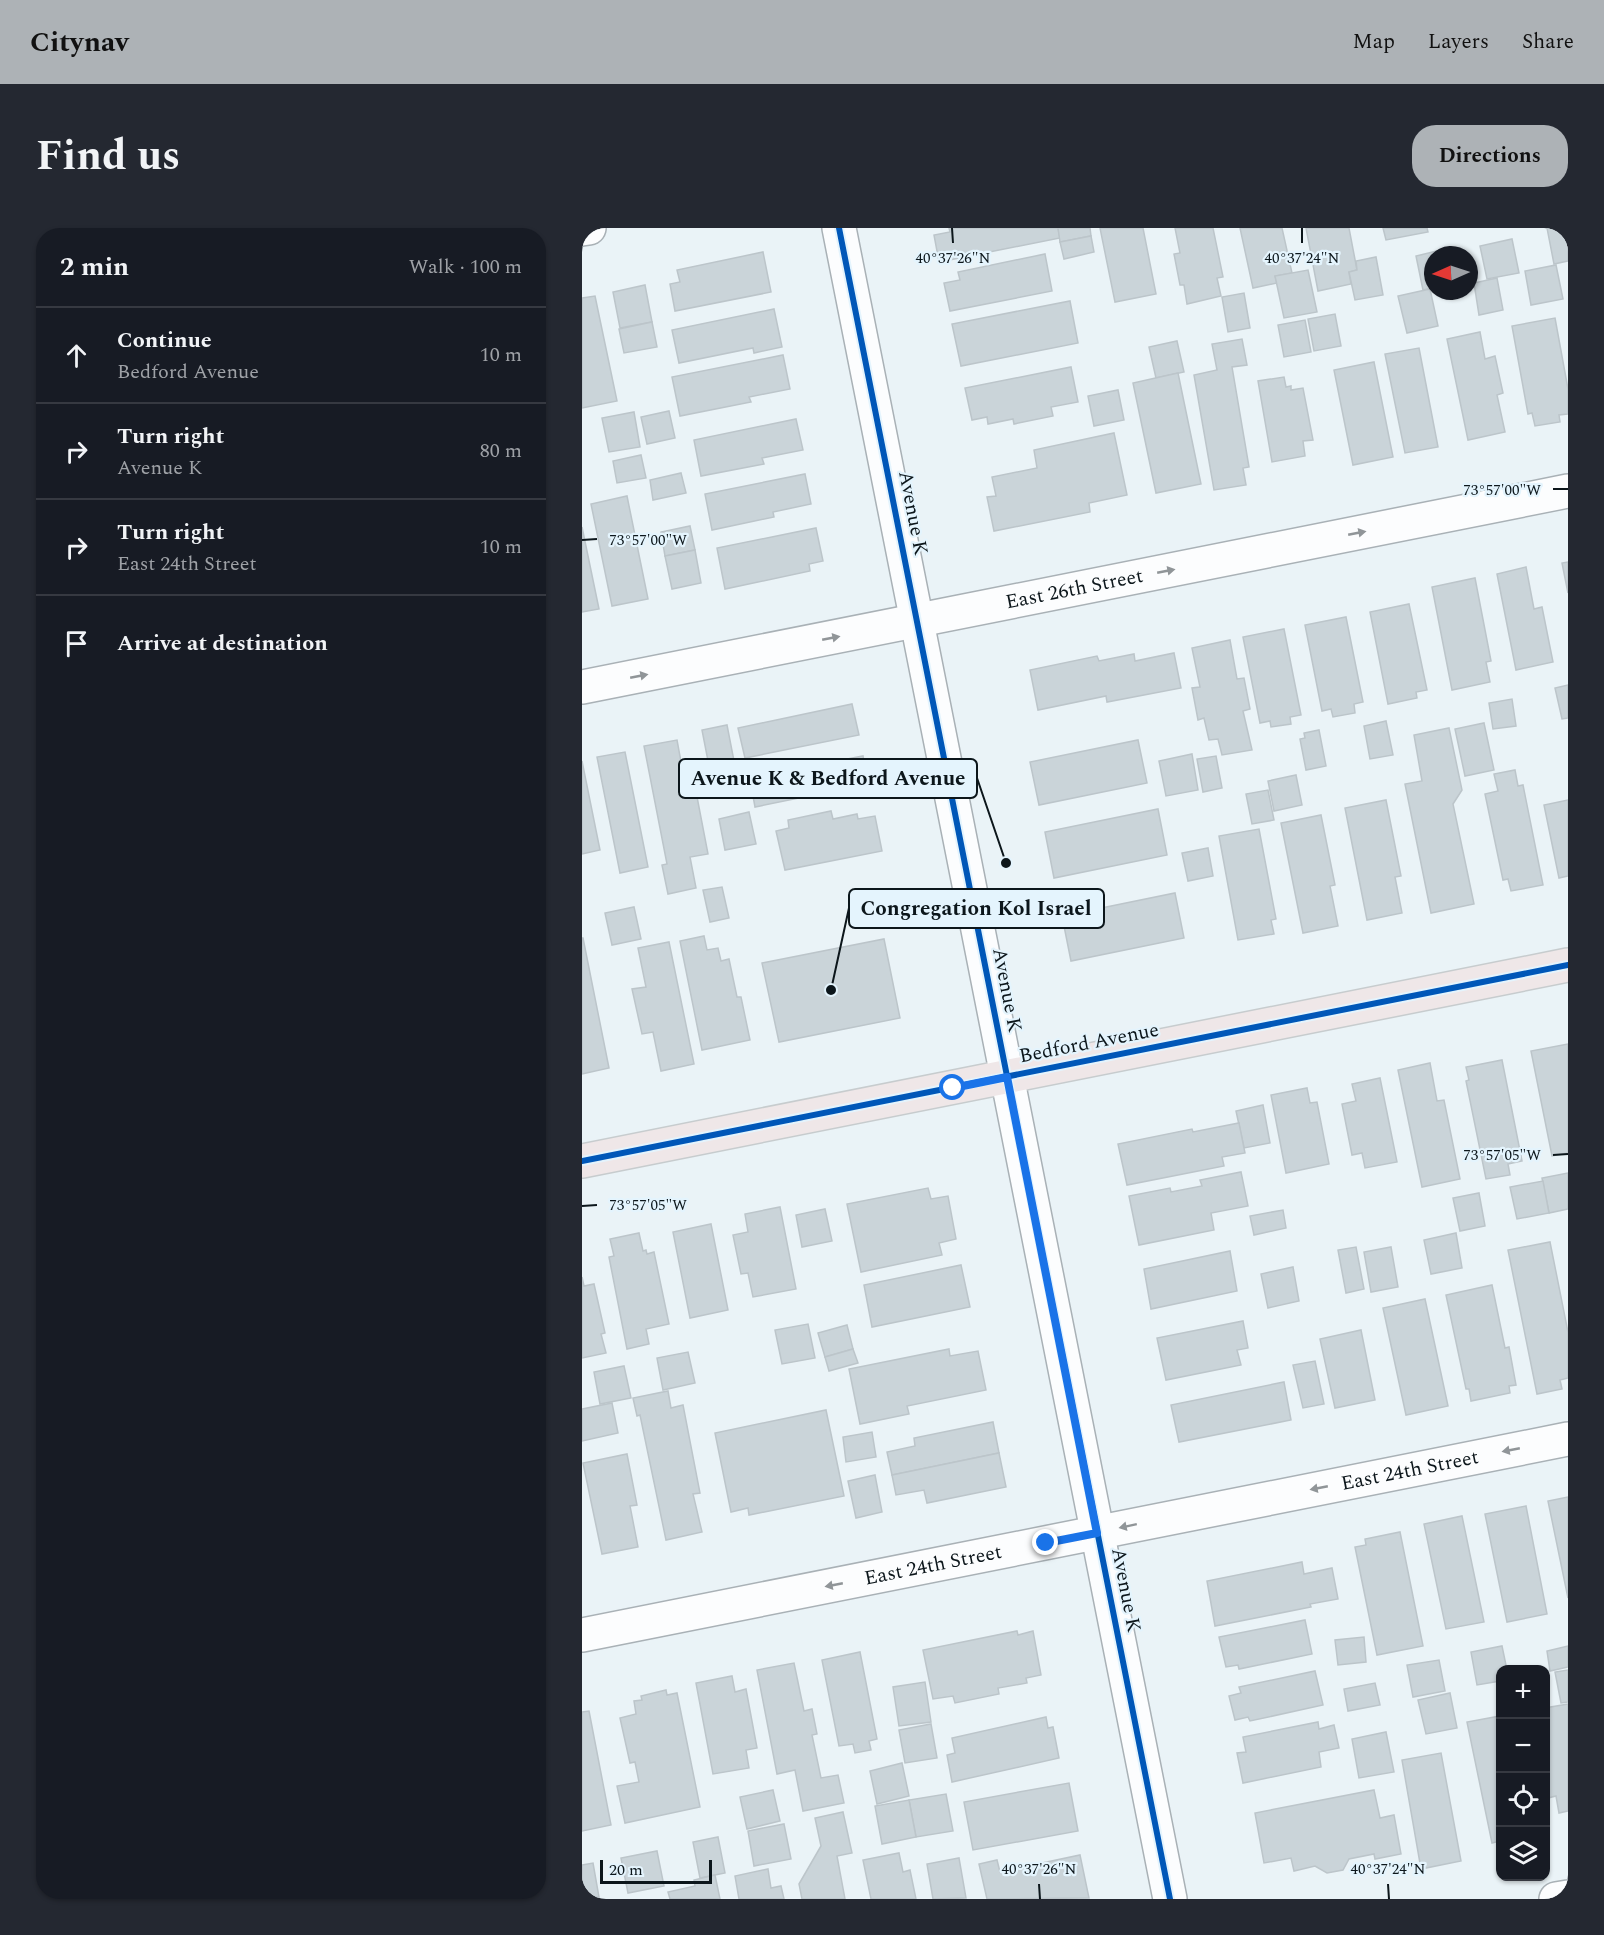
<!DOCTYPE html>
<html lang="en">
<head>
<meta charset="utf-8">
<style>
	body { margin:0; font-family:Spectral,serif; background:#242831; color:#f1f3f6 }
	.controls { position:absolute; right:18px; bottom:18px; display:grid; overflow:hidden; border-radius:12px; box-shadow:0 2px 4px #0004 }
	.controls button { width:54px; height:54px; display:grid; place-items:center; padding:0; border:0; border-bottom:2px solid #363941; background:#171b24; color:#f1f3f6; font:30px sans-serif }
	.compass { position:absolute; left:842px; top:18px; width:54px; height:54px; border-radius:50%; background:#171b24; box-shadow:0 2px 4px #0004; rotate:267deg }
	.scale { position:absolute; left:18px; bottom:15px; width:112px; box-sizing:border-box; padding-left:6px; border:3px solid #0c161b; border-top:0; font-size:16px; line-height:21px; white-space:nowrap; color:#0c161b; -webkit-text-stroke:4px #e4f4fd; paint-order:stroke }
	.stop { position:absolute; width:18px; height:18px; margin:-14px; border:4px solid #1a73e8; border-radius:50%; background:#fff }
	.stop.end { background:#1a73e8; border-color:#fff; box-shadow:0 2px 6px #0008 }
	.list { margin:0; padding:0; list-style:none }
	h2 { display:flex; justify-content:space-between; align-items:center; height:78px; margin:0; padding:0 24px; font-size:26px }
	h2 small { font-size:20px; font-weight:400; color:#9ea1a6 }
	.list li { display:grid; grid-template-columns:39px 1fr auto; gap:18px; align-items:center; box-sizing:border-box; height:96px; padding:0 24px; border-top:2px solid #363941 }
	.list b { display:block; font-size:22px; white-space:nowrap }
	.list p { margin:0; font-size:20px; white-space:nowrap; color:#9ea1a6 }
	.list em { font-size:20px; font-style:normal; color:#9ea1a6 }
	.icon { flex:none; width:33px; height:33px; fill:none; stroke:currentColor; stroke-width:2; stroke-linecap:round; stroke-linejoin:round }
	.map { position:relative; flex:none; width:986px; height:1671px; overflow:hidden; border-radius:24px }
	header { display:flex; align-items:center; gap:36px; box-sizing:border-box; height:84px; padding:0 30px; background:#adb2b6; color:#111 }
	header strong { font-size:28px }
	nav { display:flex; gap:33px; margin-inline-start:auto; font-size:21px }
	.intro { display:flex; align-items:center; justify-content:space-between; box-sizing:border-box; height:144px; padding:0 36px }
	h1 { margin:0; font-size:42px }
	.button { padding:15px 27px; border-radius:24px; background:#adb2b6; color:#111; font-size:21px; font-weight:700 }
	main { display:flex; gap:36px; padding:0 36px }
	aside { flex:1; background:#171b24; border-radius:24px; box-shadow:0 2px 4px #0004 }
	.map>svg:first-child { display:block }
</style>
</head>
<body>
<header>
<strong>Citynav</strong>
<nav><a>Map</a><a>Layers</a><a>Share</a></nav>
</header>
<div class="intro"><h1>Find us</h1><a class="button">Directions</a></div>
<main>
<aside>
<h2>2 min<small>Walk · 100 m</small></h2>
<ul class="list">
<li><svg class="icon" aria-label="ahead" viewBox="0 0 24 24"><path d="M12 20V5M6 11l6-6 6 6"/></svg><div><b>Continue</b><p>Bedford Avenue</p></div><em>10 m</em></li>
<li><svg class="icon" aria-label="right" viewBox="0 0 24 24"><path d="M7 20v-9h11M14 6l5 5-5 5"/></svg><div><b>Turn right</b><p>Avenue K</p></div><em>80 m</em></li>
<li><svg class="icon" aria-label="right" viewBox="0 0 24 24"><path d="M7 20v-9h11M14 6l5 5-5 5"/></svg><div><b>Turn right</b><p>East 24th Street</p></div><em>10 m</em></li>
<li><svg class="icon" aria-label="arrive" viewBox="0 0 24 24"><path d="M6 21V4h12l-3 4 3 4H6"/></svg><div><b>Arrive at destination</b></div></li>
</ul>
</aside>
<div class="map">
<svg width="986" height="1671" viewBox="0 0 986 1671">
	<rect width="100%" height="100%" fill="#eaf3f7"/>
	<g fill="#cad4d9" stroke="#bcc5ca" stroke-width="1.5">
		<polygon points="367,0 476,0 478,10 357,34 352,7 368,4"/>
		<polygon points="476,0 508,0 509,8 478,14"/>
		<polygon points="518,0 561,0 574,66 533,74"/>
		<polygon points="593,0 631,0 641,49 635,50 639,68 605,76 602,57 598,57 592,26 598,25"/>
		<polygon points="658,0 700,0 710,45 693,48 695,55 671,60"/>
		<polygon points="724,0 767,0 775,42 767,44 769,56 736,63"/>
		<polygon points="801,0 845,0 846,4 804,12"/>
		<polygon points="965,0 986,0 986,33 972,36"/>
		<polygon points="509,8 512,24 482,31 478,14"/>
		<polygon points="930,11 937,45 905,51 898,18"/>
		<polygon points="859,22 860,27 851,27 851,60 841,62 834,28"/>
		<polygon points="181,24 189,64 93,83 88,56 98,54 95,42"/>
		<polygon points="463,26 470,63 368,83 362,55 378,52 376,44"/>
		<polygon points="794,29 801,67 773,72 767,44 775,42 774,33"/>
		<polygon points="974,37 981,71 949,77 943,43"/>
		<polygon points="726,42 735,84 702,90 693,48"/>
		<polygon points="915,50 921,82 897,87 892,55"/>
		<polygon points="63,57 70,94 38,100 31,64"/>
		<polygon points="848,61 856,98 825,105 816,68"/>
		<polygon points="662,65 668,100 646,104 640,69"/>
		<polygon points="13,68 35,173 0,180 0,70"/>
		<polygon points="488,73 496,115 379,138 370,96"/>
		<polygon points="192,81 200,119 172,125 171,120 97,135 90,102"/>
		<polygon points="753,86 759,118 732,123 726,91"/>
		<polygon points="973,90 986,161 986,186 977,187 978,194 953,198 950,185 946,186 930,98"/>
		<polygon points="723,92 729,124 702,129 696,97"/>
		<polygon points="70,94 75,119 42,125 37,101"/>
		<polygon points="898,104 903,131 913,128 921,165 915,167 923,204 886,212 865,111"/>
		<polygon points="660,111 665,137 650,139 667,239 661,240 664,257 632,262 612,147 635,142 630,116"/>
		<polygon points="595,113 602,144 574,150 567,119"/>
		<polygon points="837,120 856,219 823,225 803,126"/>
		<polygon points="201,127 208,161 167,169 169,174 98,188 90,149"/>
		<polygon points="792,134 811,229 771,237 752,142"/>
		<polygon points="489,139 496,174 469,179 471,188 432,196 431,191 406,196 405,189 390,192 383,160"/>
		<polygon points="596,145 619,256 574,265 551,155"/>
		<polygon points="702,149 704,159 709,158 709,162 721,160 731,212 721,213 723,228 690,234 676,153"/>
		<polygon points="536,162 542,192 512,198 506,168"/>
		<polygon points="87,183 93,210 65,216 59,189"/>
		<polygon points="52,184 58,219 27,224 20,190"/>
		<polygon points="214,191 221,222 180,230 182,236 119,248 112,212"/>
		<polygon points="532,205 545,267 507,275 508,284 412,303 405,269 414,268 410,249 455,240 452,222"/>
		<polygon points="59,227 64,250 35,255 31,233"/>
		<polygon points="99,245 104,265 71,272 68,252"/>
		<polygon points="223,246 229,276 191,284 192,289 130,302 123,266"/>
		<polygon points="45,268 66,371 30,378 9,276"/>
		<polygon points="108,298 113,322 83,328 79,304"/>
		<polygon points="0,299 17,381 0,384"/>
		<polygon points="234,300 241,333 227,336 228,343 143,361 135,320"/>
		<polygon points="113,322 119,355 90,361 83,328"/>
		<polygon points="986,334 986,365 980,335"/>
		<polygon points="944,339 952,381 960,379 971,434 934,442 915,346"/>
		<polygon points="893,350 909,433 904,434 908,454 870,462 850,359"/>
		<polygon points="827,376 845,462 834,464 835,470 806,476 788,384"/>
		<polygon points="764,389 781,474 772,476 773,485 751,489 749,481 740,483 723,397"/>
		<polygon points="702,401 719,487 708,489 709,496 689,499 688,493 678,495 661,409"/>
		<polygon points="648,412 655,451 662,450 668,481 661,483 670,522 640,527 636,511 627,512 622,490 616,492 610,460 618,459 610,420"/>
		<polygon points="592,425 599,460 525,474 524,468 456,482 448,442 515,428 517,433 552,426 553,433"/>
		<polygon points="986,457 986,490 980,491 973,460"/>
		<polygon points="930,471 934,498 911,501 907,475"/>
		<polygon points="270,476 277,507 163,530 156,500"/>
		<polygon points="804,493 811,527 788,531 782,498"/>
		<polygon points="902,495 912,542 883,548 873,501"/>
		<polygon points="145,497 152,533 127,538 120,502"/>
		<polygon points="867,500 880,562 871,576 892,676 849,685 823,556 840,553 832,507"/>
		<polygon points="737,502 744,538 724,542 718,511 723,510 722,505"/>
		<polygon points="95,512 102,550 111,548 126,626 108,629 114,660 86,666 80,637 85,636 62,518"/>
		<polygon points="556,512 565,555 457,577 448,534"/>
		<polygon points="43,524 66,639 38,645 15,529"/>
		<polygon points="610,526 616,562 584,568 577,533"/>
		<polygon points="281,528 286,556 173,579 167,546 239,532 240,536"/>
		<polygon points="634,528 640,560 621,564 615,531"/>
		<polygon points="0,533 18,622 0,626"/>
		<polygon points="933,542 936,558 941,557 961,657 929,663 926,651 921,652 903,566 916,563 912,546"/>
		<polygon points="714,547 720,577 692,583 686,553"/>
		<polygon points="686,562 692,592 670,596 664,566"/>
		<polygon points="804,572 819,648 813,649 820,685 785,692 763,580"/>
		<polygon points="986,572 986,648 977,650 962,577"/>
		<polygon points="576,581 585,627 472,650 463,604"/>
		<polygon points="249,583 251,591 275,586 276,591 293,588 300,623 203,642 194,603 207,600 206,592"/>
		<polygon points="167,584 174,616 143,622 137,591"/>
		<polygon points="739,587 753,657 748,658 756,698 721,705 699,595"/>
		<polygon points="677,601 694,691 689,692 692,706 656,712 637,608"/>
		<polygon points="626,620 631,648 606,653 600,625"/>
		<polygon points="140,659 147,690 128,694 121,662"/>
		<polygon points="593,665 602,710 489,733 480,688"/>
		<polygon points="52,679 59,711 30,717 23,685"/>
		<polygon points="122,708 125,722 136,720 139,733 147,731 155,769 159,769 168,812 120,822 98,713"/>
		<polygon points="1,710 27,840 0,846 0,710"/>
		<polygon points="302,711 318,790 197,814 180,735"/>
		<polygon points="87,714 112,836 79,843 71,804 60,806 50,761 64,759 56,720"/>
		<polygon points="986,816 986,925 970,928 949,823"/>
		<polygon points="920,832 940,933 926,936 928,947 904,951 884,853 887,852 884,839"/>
		<polygon points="848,835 855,873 862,872 878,951 840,959 816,842"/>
		<polygon points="798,850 815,934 783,940 780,925 770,927 760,876 774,873 770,856"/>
		<polygon points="725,860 728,875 735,874 747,936 704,945 689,867"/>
		<polygon points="681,877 688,915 662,920 654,883"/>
		<polygon points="657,895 663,925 640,929 642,938 545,957 536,916 610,901 611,904"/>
		<polygon points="659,944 666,978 629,985 632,1002 557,1017 547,968 588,960 589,964 620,958 618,952"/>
		<polygon points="986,945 986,981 967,985 960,950"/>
		<polygon points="961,953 967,985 935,991 928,959"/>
		<polygon points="346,960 349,971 366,968 374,1011 357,1015 360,1027 279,1044 265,976"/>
		<polygon points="897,965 903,998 878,1003 871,970"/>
		<polygon points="198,979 214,1061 171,1069 166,1045 159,1046 151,1007 166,1004 163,986"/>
		<polygon points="243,981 250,1013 220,1019 214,987"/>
		<polygon points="701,982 704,1000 672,1007 668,988"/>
		<polygon points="129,996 146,1082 108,1090 91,1004"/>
		<polygon points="57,1005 61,1023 64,1022 65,1026 72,1024 87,1096 64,1101 67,1116 45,1121 27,1029 32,1028 28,1011"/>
		<polygon points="874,1005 880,1040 849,1046 842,1012"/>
		<polygon points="968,1014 986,1104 986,1150 978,1152 980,1161 955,1166 926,1022"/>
		<polygon points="774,1019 782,1061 764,1065 756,1022"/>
		<polygon points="809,1019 816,1059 789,1064 782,1024"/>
		<polygon points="648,1023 655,1063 569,1081 562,1041"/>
		<polygon points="379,1037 388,1079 290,1099 282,1057"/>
		<polygon points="711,1039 717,1073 686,1080 679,1046"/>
		<polygon points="0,1049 2,1058 12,1056 23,1105 19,1106 24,1125 0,1130"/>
		<polygon points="910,1057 923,1120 927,1119 934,1157 927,1158 928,1165 889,1173 887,1161 884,1161 864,1067"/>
		<polygon points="843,1071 866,1178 824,1187 801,1080"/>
		<polygon points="661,1093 666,1120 655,1122 659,1137 584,1152 575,1110"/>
		<polygon points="226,1096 233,1130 200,1136 193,1102"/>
		<polygon points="265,1097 271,1121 243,1129 236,1105"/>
		<polygon points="779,1102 793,1172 753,1180 738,1111"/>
		<polygon points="271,1121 276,1135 247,1143 243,1129"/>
		<polygon points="367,1121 368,1128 396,1123 404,1162 325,1178 327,1186 278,1196 267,1141"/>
		<polygon points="106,1124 113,1155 81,1162 75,1130"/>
		<polygon points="733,1133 742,1176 721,1180 711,1137"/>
		<polygon points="42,1138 49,1170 18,1176 12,1144"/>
		<polygon points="702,1154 709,1192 597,1214 589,1177"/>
		<polygon points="86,1163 89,1180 101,1177 118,1265 111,1266 120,1304 84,1312 58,1187 55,1188 51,1170"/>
		<polygon points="30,1175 36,1205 0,1213 0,1181"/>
		<polygon points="244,1182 262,1268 167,1287 166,1280 149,1284 133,1205"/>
		<polygon points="411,1194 417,1225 310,1247 305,1224 333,1218 332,1210"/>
		<polygon points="290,1204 294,1229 264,1234 261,1209"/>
		<polygon points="417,1225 424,1259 345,1275 342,1262 314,1267 310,1247"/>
		<polygon points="45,1226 55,1277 48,1278 56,1319 20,1326 1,1235"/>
		<polygon points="293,1247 300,1284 274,1290 266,1253"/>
		<polygon points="986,1269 986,1370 966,1273"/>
		<polygon points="944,1278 965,1386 925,1394 903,1286"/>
		<polygon points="880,1288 902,1394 864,1401 842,1296"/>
		<polygon points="818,1304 841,1418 795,1427 773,1319 784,1317 783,1311"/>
		<polygon points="720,1334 722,1346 750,1340 756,1371 728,1376 729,1379 633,1398 625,1353"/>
		<polygon points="723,1392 730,1426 657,1441 656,1437 644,1439 637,1409"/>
		<polygon points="435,1403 436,1407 451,1403 459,1447 444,1450 445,1455 416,1460 417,1466 373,1475 371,1468 351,1471 341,1422"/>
		<polygon points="782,1409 784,1434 756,1437 753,1412"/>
		<polygon points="920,1418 925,1442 918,1442 918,1453 895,1457 889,1424"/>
		<polygon points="986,1418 986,1439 968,1443 965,1423"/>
		<polygon points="278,1424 295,1511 287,1513 289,1522 273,1525 271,1516 257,1518 240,1432"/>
		<polygon points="857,1432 863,1463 831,1469 825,1437"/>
		<polygon points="212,1435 222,1483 230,1481 235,1506 230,1507 239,1550 256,1547 262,1575 221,1583 213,1542 195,1546 175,1442"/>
		<polygon points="986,1442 986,1474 979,1475 973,1444"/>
		<polygon points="733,1443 741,1477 668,1493 666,1489 653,1492 647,1468 659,1465 657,1459"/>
		<polygon points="150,1448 153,1464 164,1461 175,1520 164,1522 167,1540 131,1546 114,1455"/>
		<polygon points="343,1454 349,1494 317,1498 311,1459"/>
		<polygon points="793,1455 798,1477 766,1483 762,1461"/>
		<polygon points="84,1462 85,1467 95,1465 118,1579 43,1595 35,1558 57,1554 53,1534 48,1535 38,1490 54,1486 52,1473 60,1472 59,1468"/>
		<polygon points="868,1465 875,1500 844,1506 836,1472"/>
		<polygon points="986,1476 986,1583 977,1585 974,1568 966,1570 963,1555 963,1480"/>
		<polygon points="7,1483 29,1597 0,1603 0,1484"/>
		<polygon points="918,1488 918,1613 910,1615 885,1494"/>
		<polygon points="464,1489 466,1500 471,1499 477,1530 370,1554 365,1527 373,1525 370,1510"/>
		<polygon points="736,1494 737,1501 752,1497 757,1520 737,1524 739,1539 661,1555 655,1525 664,1524 661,1509"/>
		<polygon points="349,1496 355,1530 323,1535 317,1502"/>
		<polygon points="804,1504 812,1544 777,1550 770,1511"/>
		<polygon points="859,1525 879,1633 839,1641 820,1532"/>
		<polygon points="320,1535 327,1568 295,1576 288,1543"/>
		<polygon points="487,1555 496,1603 391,1622 382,1574"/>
		<polygon points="191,1562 198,1593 165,1601 158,1569"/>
		<polygon points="792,1562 798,1590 812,1587 819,1626 793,1631 792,1626 767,1631 761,1642 745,1645 733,1638 712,1643 709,1630 682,1635 673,1585"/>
		<polygon points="364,1566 371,1603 334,1609 327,1572"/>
		<polygon points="327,1572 334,1609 300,1616 293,1578"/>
		<polygon points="261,1584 270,1625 255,1628 263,1671 220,1671 217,1656 239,1618 233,1590"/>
		<polygon points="202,1596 209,1631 172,1638 166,1603"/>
		<polygon points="136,1609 143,1645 118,1650 111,1614"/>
		<polygon points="75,1623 82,1658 46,1665 39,1630"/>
		<polygon points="317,1625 321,1644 328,1642 334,1671 289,1671 281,1632"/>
		<polygon points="498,1627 507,1670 405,1671 397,1636 415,1632 418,1644"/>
		<polygon points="377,1630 384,1670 351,1671 345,1636"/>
		<polygon points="11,1635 17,1669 0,1671 0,1637"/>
		<polygon points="186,1641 189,1660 199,1658 202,1671 157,1671 153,1648"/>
		<polygon points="133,1647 138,1671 88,1671 86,1664 113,1658 112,1652"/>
	</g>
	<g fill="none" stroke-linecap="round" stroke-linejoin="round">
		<defs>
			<g id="minor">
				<polyline points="257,0 588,1671"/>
				<polyline points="0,1 7,0"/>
				<path id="s1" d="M0 459 986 263"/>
				<path id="s2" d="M0 1407 986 1211"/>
				<polyline points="974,1671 986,1669"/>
			</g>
			<polyline id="major" points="0,933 986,737"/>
		</defs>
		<use href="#minor" stroke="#a9b1b6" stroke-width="36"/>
		<use href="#major" stroke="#c7ccce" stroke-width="36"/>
		<use href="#minor" stroke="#fcfdfe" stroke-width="33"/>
		<use href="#major" stroke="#efe7e8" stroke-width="33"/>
		<defs>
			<g id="cycleway">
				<polyline points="257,0 588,1671"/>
				<polyline points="0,933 986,737"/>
			</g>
		</defs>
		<use href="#cycleway" stroke="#e4f4fd" stroke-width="10"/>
		<use href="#cycleway" stroke="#0057b8" stroke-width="6"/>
	</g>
	<defs><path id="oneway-solid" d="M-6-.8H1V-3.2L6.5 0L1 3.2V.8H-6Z" transform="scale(1.5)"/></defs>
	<g fill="#909598">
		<use href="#oneway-solid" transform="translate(775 305) rotate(-11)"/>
		<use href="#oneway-solid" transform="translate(584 343) rotate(-11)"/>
		<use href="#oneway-solid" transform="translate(249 410) rotate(-11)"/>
		<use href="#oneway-solid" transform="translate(57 448) rotate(-11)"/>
		<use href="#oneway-solid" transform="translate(929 1222) rotate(169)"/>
		<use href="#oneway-solid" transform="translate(737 1260) rotate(169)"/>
		<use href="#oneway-solid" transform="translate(546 1298) rotate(168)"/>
		<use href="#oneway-solid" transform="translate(252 1357) rotate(169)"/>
	</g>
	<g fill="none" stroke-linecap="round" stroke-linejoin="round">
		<polyline stroke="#1a73e8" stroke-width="8" points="371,860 425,849 515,1305 464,1315"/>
	</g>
	<path fill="none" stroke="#0c161b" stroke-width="2" d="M370 0 371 15M720 0V15M971 261H986M0 312 15 311M971 927 986 926M0 978 15 977M457 1656 458 1671M806 1656 807 1671"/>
	<g text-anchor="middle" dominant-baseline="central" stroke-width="4.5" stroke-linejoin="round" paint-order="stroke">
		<g font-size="20" fill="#0c161b" stroke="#e4f4fd">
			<text transform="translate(331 285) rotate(79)">Avenue K</text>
			<text stroke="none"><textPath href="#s1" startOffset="502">East 26th Street</textPath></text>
			<text transform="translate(425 762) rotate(79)">Avenue K</text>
			<text transform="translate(507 815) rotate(-11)">Bedford Avenue</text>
			<text stroke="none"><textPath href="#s2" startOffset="844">East 24th Street</textPath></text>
			<text stroke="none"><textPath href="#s2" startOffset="358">East 24th Street</textPath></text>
			<text transform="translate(544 1362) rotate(79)">Avenue K</text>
		</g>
	</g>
	<g font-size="15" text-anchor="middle" fill="#0c161b" stroke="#e4f4fd" stroke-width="4.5" stroke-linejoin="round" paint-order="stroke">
		<text x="371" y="35">40°37'26"N</text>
		<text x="720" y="35">40°37'24"N</text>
		<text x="920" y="267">73°57'00"W</text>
		<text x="66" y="317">73°57'00"W</text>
		<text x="920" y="932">73°57'05"W</text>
		<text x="66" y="982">73°57'05"W</text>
		<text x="457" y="1646">40°37'26"N</text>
		<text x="806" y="1646">40°37'24"N</text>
	</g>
	<path fill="none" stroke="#0c161b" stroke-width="2" d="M424 635L395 550M249 762L267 680"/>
	<g fill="#0c161b" stroke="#e4f4fd" stroke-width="2">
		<circle cx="424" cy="635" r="6"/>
		<circle cx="249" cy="762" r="6"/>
	</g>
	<g fill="#e4f4fd" stroke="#0c161b" stroke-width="2">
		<rect x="97" y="531" width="298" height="39" rx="6"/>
		<rect x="267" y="661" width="255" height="39" rx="6"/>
	</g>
	<g font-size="21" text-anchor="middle" font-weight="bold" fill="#0c161b">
		<text x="246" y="557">Avenue K &amp; Bedford Avenue</text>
		<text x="394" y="687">Congregation Kol Israel</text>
	</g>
</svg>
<div class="controls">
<button>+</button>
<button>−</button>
<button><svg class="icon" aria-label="locate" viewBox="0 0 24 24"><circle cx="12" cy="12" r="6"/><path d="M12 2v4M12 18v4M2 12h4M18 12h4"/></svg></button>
<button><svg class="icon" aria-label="layers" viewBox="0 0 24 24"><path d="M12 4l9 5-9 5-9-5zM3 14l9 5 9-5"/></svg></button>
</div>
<svg class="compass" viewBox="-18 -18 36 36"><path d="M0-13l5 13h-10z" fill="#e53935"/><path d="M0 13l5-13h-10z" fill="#9ea1a6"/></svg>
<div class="scale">20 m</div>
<div class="stop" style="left:371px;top:860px"></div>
<div class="stop end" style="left:464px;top:1315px"></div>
</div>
</main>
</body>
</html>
